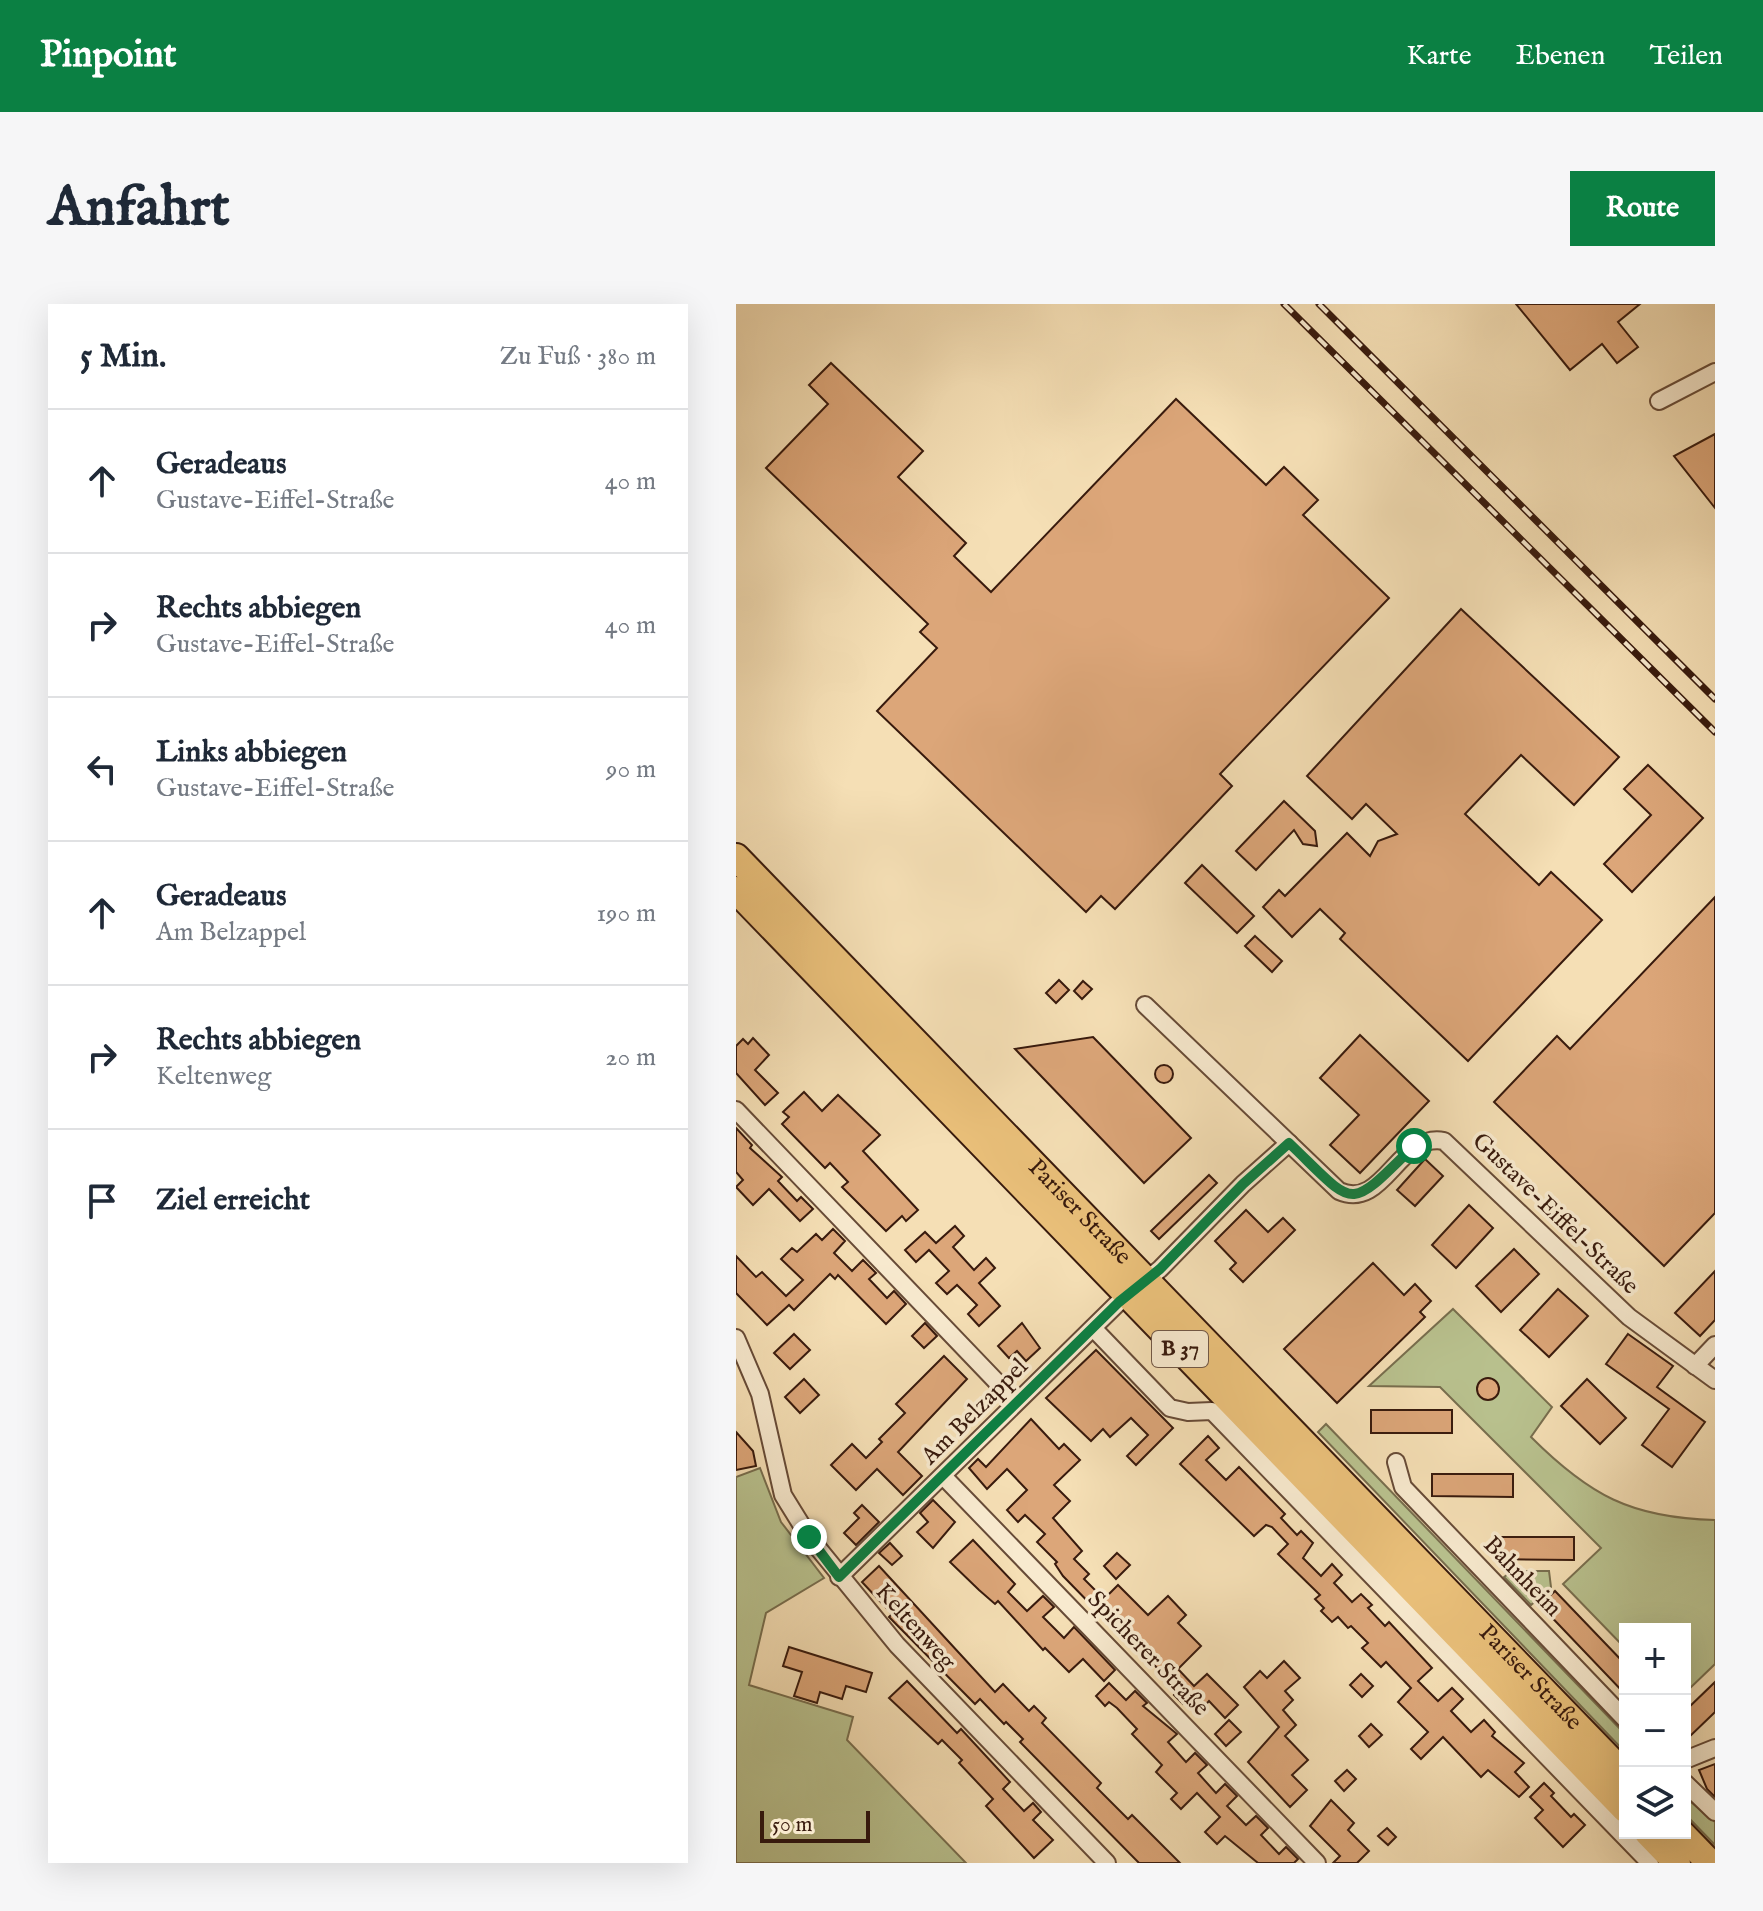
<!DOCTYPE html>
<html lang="de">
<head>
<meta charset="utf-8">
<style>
	body { margin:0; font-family:"IM FELL English",serif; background:#f6f6f7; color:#1f2937 }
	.controls { position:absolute; right:24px; bottom:24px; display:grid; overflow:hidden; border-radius:0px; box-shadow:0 8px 32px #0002 }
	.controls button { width:72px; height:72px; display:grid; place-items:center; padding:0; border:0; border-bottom:2px solid #e0e1e3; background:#fff; color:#1f2937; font:40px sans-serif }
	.scale { position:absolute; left:24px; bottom:20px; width:110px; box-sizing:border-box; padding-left:8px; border:4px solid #381a0d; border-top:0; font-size:22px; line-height:28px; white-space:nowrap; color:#381a0d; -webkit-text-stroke:6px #f8eacf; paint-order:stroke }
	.stop { position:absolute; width:24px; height:24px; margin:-18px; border:6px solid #0b8043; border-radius:50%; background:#fff }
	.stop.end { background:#0b8043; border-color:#fff; box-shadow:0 2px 8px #0008 }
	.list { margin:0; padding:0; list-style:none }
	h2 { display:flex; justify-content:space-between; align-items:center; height:104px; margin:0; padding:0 32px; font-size:34px }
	h2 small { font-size:26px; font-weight:400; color:#747a83 }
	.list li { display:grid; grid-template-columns:52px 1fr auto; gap:24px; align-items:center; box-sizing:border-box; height:144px; padding:0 32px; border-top:2px solid #e0e1e3 }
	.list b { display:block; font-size:30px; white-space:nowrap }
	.list p { margin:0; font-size:26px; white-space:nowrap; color:#747a83 }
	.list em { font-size:26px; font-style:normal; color:#747a83 }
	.icon { flex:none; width:44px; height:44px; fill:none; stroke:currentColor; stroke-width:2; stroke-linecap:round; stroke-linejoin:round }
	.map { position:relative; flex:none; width:979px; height:1559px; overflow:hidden; border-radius:0px }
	header { display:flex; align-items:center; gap:48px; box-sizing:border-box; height:112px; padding:0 40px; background:#0b8043; color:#fff }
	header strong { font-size:38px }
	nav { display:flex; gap:44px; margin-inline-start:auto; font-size:28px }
	.intro { display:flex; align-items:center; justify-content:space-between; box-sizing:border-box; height:192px; padding:0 48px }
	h1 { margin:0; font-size:56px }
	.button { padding:20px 36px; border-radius:0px; background:#0b8043; color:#fff; font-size:28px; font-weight:700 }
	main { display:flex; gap:48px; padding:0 48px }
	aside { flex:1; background:#fff; border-radius:0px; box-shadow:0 8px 32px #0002 }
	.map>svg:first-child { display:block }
</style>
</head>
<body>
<header>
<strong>Pinpoint</strong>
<nav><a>Karte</a><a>Ebenen</a><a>Teilen</a></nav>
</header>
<div class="intro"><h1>Anfahrt</h1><a class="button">Route</a></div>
<main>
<aside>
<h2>5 Min.<small>Zu Fuß · 380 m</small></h2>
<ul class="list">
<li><svg class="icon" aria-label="ahead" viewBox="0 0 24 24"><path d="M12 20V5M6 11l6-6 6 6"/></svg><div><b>Geradeaus</b><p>Gustave-Eiffel-Straße</p></div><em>40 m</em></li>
<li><svg class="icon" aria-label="right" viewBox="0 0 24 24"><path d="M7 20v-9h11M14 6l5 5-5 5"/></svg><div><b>Rechts abbiegen</b><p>Gustave-Eiffel-Straße</p></div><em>40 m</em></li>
<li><svg class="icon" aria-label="left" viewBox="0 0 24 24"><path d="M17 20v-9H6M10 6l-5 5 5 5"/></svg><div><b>Links abbiegen</b><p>Gustave-Eiffel-Straße</p></div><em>90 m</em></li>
<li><svg class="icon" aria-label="ahead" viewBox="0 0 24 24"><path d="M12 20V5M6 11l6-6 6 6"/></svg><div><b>Geradeaus</b><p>Am Belzappel</p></div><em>190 m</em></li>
<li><svg class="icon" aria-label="right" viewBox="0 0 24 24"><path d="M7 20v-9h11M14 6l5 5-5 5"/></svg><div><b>Rechts abbiegen</b><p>Keltenweg</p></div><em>20 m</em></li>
<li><svg class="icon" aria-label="arrive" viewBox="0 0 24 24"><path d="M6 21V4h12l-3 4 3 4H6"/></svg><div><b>Ziel erreicht</b></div></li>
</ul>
</aside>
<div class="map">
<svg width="979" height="1559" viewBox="0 0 979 1559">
	<rect width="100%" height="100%" fill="#f5dfb5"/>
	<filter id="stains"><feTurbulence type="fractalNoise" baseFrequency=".0025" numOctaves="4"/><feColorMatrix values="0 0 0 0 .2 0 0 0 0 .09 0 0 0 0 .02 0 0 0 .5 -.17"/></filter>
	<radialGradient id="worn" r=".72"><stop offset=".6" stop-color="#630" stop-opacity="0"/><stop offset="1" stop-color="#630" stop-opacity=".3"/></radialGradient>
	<g fill="#b9c28f" stroke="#786e4e" stroke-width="2">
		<path d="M717 1005 816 1103 795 1133C853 1191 895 1214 979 1216V1360L949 1389V1325H889V1344L827 1280 865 1244 704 1083 633 1082Z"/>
		<polygon points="590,1120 889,1430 889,1448 582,1128"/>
		<polygon points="24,1164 45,1218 88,1274 30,1309 13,1381 117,1413 111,1436 230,1559 0,1559 0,1173"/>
		<polygon points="776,1267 813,1267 815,1283 795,1301 768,1273"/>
		<polygon points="949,1493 979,1518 979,1541 949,1510"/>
	</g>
	<g fill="#dca679" stroke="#381a0d" stroke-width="2">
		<polygon points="780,0 904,0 882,18 902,43 881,59 866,40 834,66"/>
		<polygon points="95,59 187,147 162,173 230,239 218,252 255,288 440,95 530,181 548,163 582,196 567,211 653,294 484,470 496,482 379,605 365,592 350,608 141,407 201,344 184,328 192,320 30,164 92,100 73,81"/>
		<polygon points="979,130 979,204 938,152"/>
		<polygon points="725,305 883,453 838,501 785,451 729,510 803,581 815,568 866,616 732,757 604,635 609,629 584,605 556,633 527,603 543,586 549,592 611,529 634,552 642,537 661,530 630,500 616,515 571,472"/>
		<polygon points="912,461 967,514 896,588 868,560 915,511 888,485"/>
		<polygon points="548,497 579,527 581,542 567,540 558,526 520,566 500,547"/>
		<polygon points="466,561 518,612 501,629 449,579"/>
		<polygon points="979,593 979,909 928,962 758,798 821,732 834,745"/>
		<polygon points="519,632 546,657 536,668 509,642"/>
		<polygon points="323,676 333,686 320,699 310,689"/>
		<polygon points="347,677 356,685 346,695 338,687"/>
		<polygon points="624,731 693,797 624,869 594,841 623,811 584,774"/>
		<polygon points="357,733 455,834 408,879 279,745"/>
		<polygon points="17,734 33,751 19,766 42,789 29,801 0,769 0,742 7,735 12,740"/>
		<circle cx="428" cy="770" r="9"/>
		<polygon points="68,788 86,807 102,791 144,831 127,847 182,906 170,917 166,912 150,927 106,883 112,878 94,859 89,864 46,820 53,813 47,808"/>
		<polygon points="0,824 16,841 14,844 46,873 42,877 61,897 65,893 77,905 64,917 33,885 17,901 0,883 7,876 0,868"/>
		<polygon points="689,855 707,872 679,902 661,886"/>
		<polygon points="473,871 481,879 423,935 415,927"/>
		<polygon points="733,901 757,924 720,964 696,941"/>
		<polygon points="510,906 532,928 547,914 559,926 507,978 494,965 500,959 479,937"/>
		<polygon points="219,922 228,932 217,943 238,966 250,954 259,964 243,979 264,1002 243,1022 232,1010 241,1001 221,981 211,990 200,979 213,967 193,946 180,958 169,946 189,928 200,939"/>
		<polygon points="97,925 109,937 98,949 116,967 127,956 140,969 133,975 151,994 158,987 170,1000 150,1020 102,971 99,975 94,970 58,1006 53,1001 31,1021 0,989 0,952 20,973 26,968 50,992 67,976 45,955 56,944 61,948 80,930 86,936"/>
		<polygon points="778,945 803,970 765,1008 740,982"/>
		<polygon points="637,959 668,991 679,980 695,997 684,1008 689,1013 601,1099 548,1045"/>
		<polygon points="979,967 979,1016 964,1032 939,1009"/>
		<polygon points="822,985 852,1012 813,1053 784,1026"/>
		<polygon points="189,1019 201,1032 188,1044 176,1032"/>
		<polygon points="286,1019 304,1044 290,1057 281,1047 273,1054 262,1042"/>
		<polygon points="58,1030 74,1046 54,1065 38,1049"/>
		<polygon points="892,1030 937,1062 921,1083 969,1118 936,1163 906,1141 933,1105 870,1060"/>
		<polygon points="360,1046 437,1124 400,1161 391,1152 412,1131 395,1114 374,1133 367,1125 355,1137 310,1094"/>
		<polygon points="208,1052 231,1075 162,1148 186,1172 167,1191 141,1165 120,1186 95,1161 116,1140 130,1154 146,1138 143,1135 169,1109 160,1100"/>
		<circle cx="752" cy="1085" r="11"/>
		<polygon points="68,1075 83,1091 64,1109 49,1093"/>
		<polygon points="851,1075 890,1114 864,1140 825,1102"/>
		<rect x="635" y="1106" width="81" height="23"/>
		<polygon points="295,1115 323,1145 328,1140 344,1156 318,1181 334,1197 317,1214 346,1247 338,1255 353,1270 348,1275 368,1295 382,1281 412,1311 432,1292 450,1311 442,1319 465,1342 442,1365 458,1382 471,1370 502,1401 489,1414 473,1397 462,1409 451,1397 447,1400 438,1391 442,1387 393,1333 373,1313 370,1316 327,1272 319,1260 321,1258 301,1238 309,1230 289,1211 282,1218 271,1206 291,1186 271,1165 251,1185 233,1164 242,1155 250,1163"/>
		<polygon points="0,1128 17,1147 20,1162 0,1166"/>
		<polygon points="472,1132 483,1144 470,1156 490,1176 503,1163 549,1210 545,1214 561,1231 565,1227 577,1239 567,1254 585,1272 596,1260 606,1271 598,1279 616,1298 625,1290 636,1301 632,1304 649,1322 653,1318 696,1364 682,1377 702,1397 716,1384 727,1395 715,1407 735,1428 748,1416 759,1428 756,1432 788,1459 779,1468 793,1483 783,1493 752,1466 745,1473 707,1433 685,1455 675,1445 692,1428 662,1398 675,1384 650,1358 645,1363 626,1344 632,1339 615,1322 612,1324 602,1313 596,1318 585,1307 588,1304 579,1295 584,1291 542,1250 552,1240 536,1223 530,1221 518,1232 444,1160"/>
		<polygon points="696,1170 777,1170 777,1193 696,1192"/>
		<polygon points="197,1196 219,1218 197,1244 181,1228 192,1218 184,1209"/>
		<polygon points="126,1201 143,1218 120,1241 108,1229 123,1214 118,1209"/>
		<polygon points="757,1233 838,1233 838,1256 757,1255"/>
		<polygon points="237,1236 279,1280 272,1288 291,1307 307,1292 318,1303 307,1313 328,1334 338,1323 379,1366 368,1377 347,1355 333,1368 309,1344 307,1346 262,1297 259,1300 243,1286 214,1258"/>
		<polygon points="154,1239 166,1252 156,1261 143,1249"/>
		<polygon points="381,1249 394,1261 380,1275 368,1262"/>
		<polygon points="143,1262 259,1388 267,1380 293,1407 298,1402 310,1414 306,1419 365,1479 361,1484 392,1515 396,1511 444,1559 403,1559 284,1438 287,1435 270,1418 268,1420 244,1395 239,1400 153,1313 156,1310 126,1278"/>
		<polygon points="819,1287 889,1360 889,1390 804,1301"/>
		<polygon points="53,1343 136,1369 130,1388 110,1382 106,1395 84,1388 81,1399 58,1392 66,1368 47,1362"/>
		<polygon points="548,1357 564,1374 549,1387 557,1396 547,1406 560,1421 549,1432 572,1456 556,1471 571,1486 554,1503 512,1458 543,1423 508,1383 524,1367 531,1374"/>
		<polygon points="625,1370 637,1382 626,1393 614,1381"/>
		<polygon points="171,1377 221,1429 225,1425 274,1478 267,1485 288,1507 297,1499 305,1508 297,1516 317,1536 298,1554 250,1502 257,1495 223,1459 226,1456 206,1436 202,1440 153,1394"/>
		<polygon points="979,1378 979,1408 949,1437 949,1407"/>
		<polygon points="373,1379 390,1396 399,1387 411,1399 407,1402 441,1430 432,1438 450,1458 459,1449 471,1461 462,1469 480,1489 489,1480 501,1492 491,1502 510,1521 520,1512 532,1524 525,1531 543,1550 550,1543 562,1555 558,1559 522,1559 489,1532 481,1540 469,1528 484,1513 461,1489 445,1505 435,1495 441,1489 420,1468 426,1461 396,1430 401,1425 381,1404 373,1398 369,1402 360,1392"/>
		<polygon points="493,1416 505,1428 490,1442 479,1430"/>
		<polygon points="635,1420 646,1431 633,1443 623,1432"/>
		<polygon points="979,1460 979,1493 971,1485 963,1466"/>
		<polygon points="611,1466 620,1475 608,1487 599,1477"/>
		<polygon points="808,1479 818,1489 815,1492 835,1513 838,1510 849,1521 827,1543 799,1514 807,1506 794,1493"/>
		<polygon points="595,1496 618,1519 612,1526 633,1547 621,1559 597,1559 604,1552 574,1522"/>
		<polygon points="651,1524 660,1533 652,1541 642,1532"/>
	</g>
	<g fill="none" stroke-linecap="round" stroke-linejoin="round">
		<defs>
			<g id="street">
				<polyline points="923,97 979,68"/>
				<path d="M409 701 603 887C648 907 662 828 708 837L893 1013 979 1076"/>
				<polyline points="0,806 280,1098"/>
				<polyline points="357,1024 434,1104 452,1108 476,1107 914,1559"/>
				<polyline points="0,1034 24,1090 47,1191 73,1233 161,1341 371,1559"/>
				<polyline points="959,1062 979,1041"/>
				<polyline points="660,1158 667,1183 889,1415"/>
				<polyline points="208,1173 581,1559"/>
				<polyline points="103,1273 383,998 424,965 507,880 553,839"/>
				<polyline points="949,1456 979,1444"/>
				<polyline points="949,1479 979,1508"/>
			</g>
			<g id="primary">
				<path id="s1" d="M0 553 889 1471"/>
				<polyline points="0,586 889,1505"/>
				<polyline points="912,1529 941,1559"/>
				<polyline points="945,1529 974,1559"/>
			</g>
		</defs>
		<use href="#street" stroke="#674b37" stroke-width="20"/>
		<use href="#primary" stroke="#381a0d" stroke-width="30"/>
		<use href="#street" stroke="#f8eacf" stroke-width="16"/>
		<use href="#primary" stroke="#eac07a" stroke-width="26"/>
		<defs>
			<g id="rail">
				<polyline points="548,0 979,428"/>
				<polyline points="583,0 979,395"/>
			</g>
		</defs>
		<use href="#rail" stroke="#381a0d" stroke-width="7"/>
		<use href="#rail" stroke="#f8eacf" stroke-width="4" stroke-dasharray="12" stroke-linecap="butt"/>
	</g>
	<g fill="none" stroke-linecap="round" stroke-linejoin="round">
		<path stroke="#0b8043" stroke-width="10" d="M73 1233 103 1273 383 998 424 965 507 880 553 839C621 904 610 909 678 842"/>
	</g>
	<g text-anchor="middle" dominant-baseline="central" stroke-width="7" stroke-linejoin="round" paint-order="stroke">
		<rect fill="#f8eacf" stroke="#725847" stroke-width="2" x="416" y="1027" width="56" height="36" rx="6"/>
		<g font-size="22" font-weight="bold" fill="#381a0d">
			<text x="444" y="1045">B 37</text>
		</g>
		<g font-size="24" fill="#381a0d" stroke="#f8eacf">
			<text stroke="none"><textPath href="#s1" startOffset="494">Pariser Straße</textPath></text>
			<text transform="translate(819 910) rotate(44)">Gustave-Eiffel-Straße</text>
			<text transform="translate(239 1108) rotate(-45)">Am Belzappel</text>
			<text transform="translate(786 1273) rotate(46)">Bahnheim</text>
			<text transform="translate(179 1323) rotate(48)">Keltenweg</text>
			<text transform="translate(412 1350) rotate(46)">Spicherer Straße</text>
			<text stroke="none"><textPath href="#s1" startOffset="1142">Pariser Straße</textPath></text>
		</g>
	</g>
	<rect width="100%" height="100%" filter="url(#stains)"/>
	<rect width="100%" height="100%" fill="url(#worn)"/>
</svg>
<div class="controls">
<button>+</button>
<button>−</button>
<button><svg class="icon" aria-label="layers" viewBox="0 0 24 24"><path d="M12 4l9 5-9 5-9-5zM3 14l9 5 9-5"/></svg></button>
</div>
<div class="scale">50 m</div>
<div class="stop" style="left:678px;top:842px"></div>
<div class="stop end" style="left:73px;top:1233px"></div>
</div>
</main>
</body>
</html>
